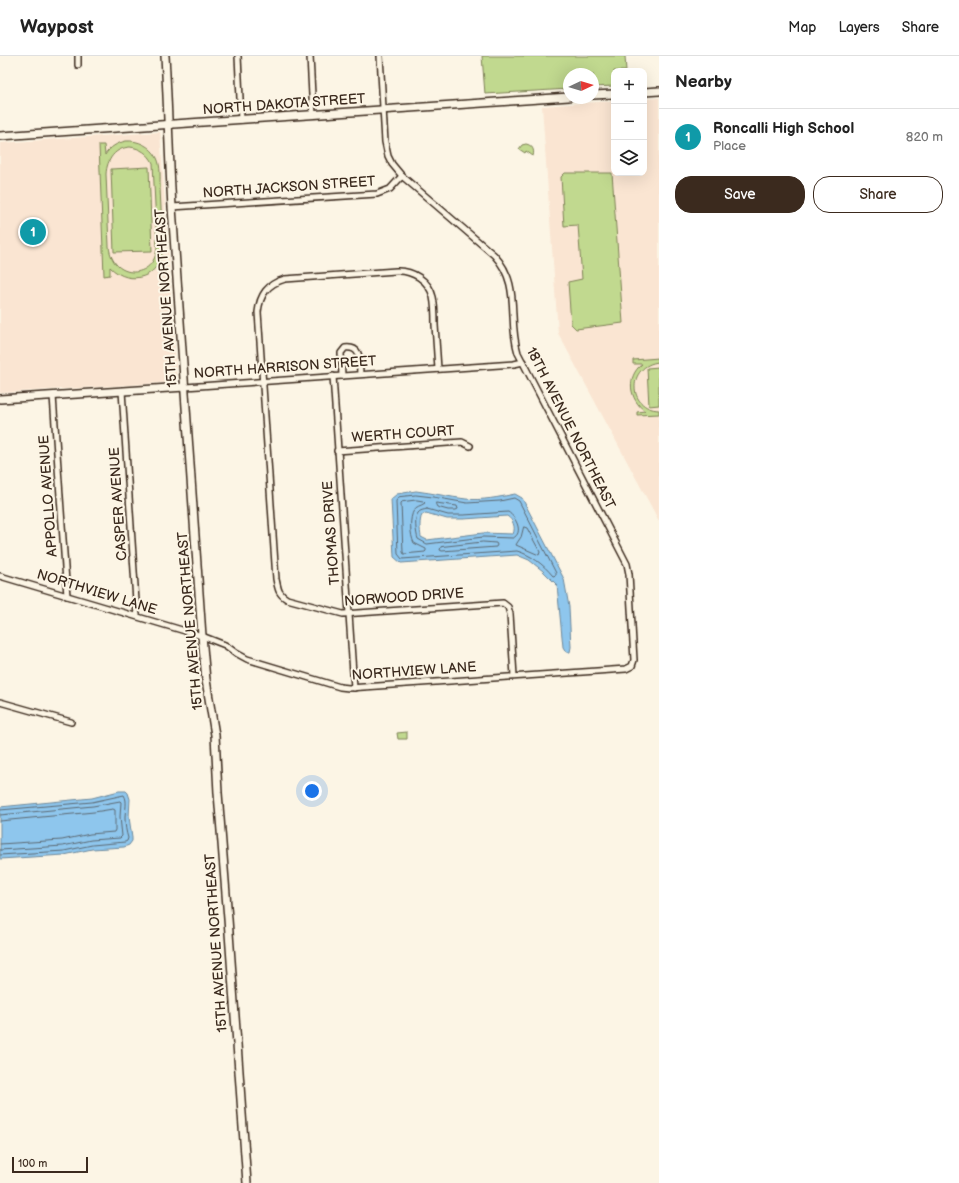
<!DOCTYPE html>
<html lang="en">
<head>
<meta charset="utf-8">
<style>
	body { margin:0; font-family:"Balsamiq Sans",sans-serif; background:#f6f6f6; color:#222 }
	.controls { position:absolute; right:12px; top:12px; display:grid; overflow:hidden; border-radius:8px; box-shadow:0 4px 16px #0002 }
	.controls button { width:36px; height:36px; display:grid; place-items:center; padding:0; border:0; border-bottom:1px solid #e0e0e0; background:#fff; color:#222; font:20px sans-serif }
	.compass { position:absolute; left:563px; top:12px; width:36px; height:36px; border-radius:50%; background:#fff; box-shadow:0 4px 16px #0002; rotate:86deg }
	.scale { position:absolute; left:12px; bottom:10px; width:76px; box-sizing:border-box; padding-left:4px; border:2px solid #3b2a1e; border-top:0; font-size:11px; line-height:14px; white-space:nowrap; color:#3b2a1e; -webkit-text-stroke:3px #fcf5e5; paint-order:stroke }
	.you { position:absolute; left:312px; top:735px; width:14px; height:14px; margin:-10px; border:3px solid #fff; border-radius:50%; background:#1a73e8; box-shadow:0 0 0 6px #1a73e833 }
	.badge { display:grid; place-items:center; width:26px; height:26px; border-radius:50%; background:#3b2a1e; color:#fff; font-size:13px; font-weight:700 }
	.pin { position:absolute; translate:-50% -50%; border:2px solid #fff; box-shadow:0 1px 4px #0006 }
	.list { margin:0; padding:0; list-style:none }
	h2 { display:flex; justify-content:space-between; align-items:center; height:52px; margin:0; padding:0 16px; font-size:17px }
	h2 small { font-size:13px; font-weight:400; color:#767676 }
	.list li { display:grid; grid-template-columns:26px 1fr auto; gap:12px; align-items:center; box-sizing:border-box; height:56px; padding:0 16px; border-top:1px solid #e0e0e0 }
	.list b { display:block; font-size:15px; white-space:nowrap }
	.list p { margin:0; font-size:13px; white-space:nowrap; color:#767676 }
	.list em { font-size:13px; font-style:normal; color:#767676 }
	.actions { display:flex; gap:8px; padding:12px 16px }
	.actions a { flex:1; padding:9px 0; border:1px solid #3b2a1e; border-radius:16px; text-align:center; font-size:14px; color:#3b2a1e }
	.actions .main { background:#3b2a1e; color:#fff }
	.icon { flex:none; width:22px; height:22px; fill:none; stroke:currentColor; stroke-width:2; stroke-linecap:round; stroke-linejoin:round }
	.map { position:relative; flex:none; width:659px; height:1127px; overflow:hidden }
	header { display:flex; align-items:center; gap:24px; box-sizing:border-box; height:56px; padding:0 20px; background:#fff; border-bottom:1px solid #e0e0e0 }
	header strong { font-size:19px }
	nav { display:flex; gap:22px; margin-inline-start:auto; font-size:14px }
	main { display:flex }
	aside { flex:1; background:#fff }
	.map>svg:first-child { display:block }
</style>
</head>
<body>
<header>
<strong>Waypost</strong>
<nav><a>Map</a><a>Layers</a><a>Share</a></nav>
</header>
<main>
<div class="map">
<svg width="659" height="1127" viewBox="0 0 659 1127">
	<rect width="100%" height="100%" fill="#fcf5e5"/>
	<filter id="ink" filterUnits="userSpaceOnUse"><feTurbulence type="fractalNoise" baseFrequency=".025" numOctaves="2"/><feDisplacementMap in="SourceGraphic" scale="8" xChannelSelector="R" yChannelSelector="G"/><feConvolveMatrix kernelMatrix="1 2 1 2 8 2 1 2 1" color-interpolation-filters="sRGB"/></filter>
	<g filter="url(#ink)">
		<g fill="#fae5d2">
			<polygon points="659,42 659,465 558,277 542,50 614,45 614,117 644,117 644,43"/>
			<polygon points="160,76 177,326 0,337 0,87"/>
		</g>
		<g fill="#c1d98f" stroke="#7e8256" fill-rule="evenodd">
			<polygon points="482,0 625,0 626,15 614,15 614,30 593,31 593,18 569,18 569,33 485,38"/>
			<path d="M126 85C138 84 151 90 157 102 161 110 160 122 160 132 161 152 162 172 163 191 162 221 130 232 110 211V219L104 220 99 89H104L105 99C110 91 117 87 126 85ZM130 91C140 92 149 98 153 107L157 191C155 224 112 225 109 190L106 118C107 103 115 92 130 91Z"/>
			<path d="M526 88C532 89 535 94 533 100L526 95 525 97 519 93 522 89Z"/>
			<polygon points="149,111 152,195 114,196 111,113"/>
			<polygon points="565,117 612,117 623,267 576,273 571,268 568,226 582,223 578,169 564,170 561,121"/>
			<path d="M659 302V306C627 309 627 353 659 354V358L637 359V356L645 355C629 343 626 321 642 308H633V304Z"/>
			<polygon points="659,311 659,349 649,350 647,312"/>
			<polygon points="407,676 407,683 398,683 397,677"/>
		</g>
		<g fill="#8ec6ed" stroke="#6d889a" fill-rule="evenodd">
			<path d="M416 435C433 437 449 441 466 443 481 445 500 441 515 438L522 442 564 523 569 551 571 591 570 596H566L563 591 557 529 543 515 529 504 517 499 401 507 394 501 391 443 397 438ZM426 457 447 463H464L507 460C513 464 516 471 513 478L483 477 427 484 421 481C420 474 419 465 422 459Z"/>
			<polygon points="119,735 126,735 128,737 130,743 129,761 132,782 132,785 129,789 124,791 92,793 64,799 0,803 0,751 92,742"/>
		</g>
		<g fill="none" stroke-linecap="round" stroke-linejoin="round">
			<g stroke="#5c6871" stroke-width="1">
				<path d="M416 439 433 441 467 447 500 445 514 442 519 445 556 517V519L553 520C543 508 531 499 517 495L402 503 398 498 396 445 399 441Z"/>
				<path d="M417 444 423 445 425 447C421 450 416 450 414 454 409 462 410 479 414 487L426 493V495L425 496 404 498 403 496 401 447 402 446Z"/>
				<polygon points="436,447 457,450 458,453 456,454 448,454 437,451 436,449"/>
				<path d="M427 453 448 459H464L508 456C516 461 524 477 513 482L483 481 427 488 418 483C416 477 414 462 418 457 420 454 424 454 427 453Z"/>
				<polygon points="524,471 527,472 540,496 539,499 516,489 517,487 521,481"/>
				<polygon points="483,486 496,487 497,489 496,491 442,495 440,494 441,491"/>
				<path d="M0 754 92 746 124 739C128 745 125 754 125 762 125 769 126 776 128 782L127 785 125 786 92 789 64 795 0 799"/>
				<polyline points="0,759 93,750 120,745 121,746 120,761 122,780 120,782 91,784 63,790 0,794"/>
				<polyline points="0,765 94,756 113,753 115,754 115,774 114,776 90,778 62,784 0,788"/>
			</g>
			<defs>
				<g id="street">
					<polyline points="78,0 78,9"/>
					<polyline points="238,0 241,64"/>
					<polyline points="310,0 313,59"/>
					<polyline points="172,151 377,138 390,133 402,120"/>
					<path d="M438 313C437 299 436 284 435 269 435 260 435 250 433 241 429 224 412 214 396 215L285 223C267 228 260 239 258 256L276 523C278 532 278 538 287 543L343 558 503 547 508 551 510 558 514 620"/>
					<polyline points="333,320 354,632"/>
					<path d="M342 320 341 297 345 292C363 290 359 306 360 318"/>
					<polyline points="185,331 514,308 523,306"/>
					<polyline points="122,335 137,560"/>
					<polyline points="53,340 67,540"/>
					<polyline points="337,395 462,386 470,390"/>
					<path d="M0 520 202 580 225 589 236 597 247 603 340 631 349 632 626 613 632 610 634 604 629 518 627 508 518 297C507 262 522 229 494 199L402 120 392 108 388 100 385 86 380 0"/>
					<polyline points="0,646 71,666"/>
				</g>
				<g id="secondary">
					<path d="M165 0C168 50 169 101 172 151L202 580 206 624 215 679 218 737 228 863 247 1127"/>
					<polyline points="644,36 659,35"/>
					<polyline points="593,39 614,38"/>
					<polyline points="0,80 569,41"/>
					<polyline points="0,343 185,331"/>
				</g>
			</defs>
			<use href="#street" stroke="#3b2a1e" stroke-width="8"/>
			<use href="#secondary" stroke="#3b2a1e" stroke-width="10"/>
			<use href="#street" stroke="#fcf5e5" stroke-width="5"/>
			<use href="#secondary" stroke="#fcf5e5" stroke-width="7"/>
		</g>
	</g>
	<g text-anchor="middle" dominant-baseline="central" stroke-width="4" stroke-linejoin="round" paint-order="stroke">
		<g font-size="14" fill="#3b2a1e" stroke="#fcf5e5">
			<text transform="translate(284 48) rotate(-4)">NORTH DAKOTA STREET</text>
			<text transform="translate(289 131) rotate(-4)">NORTH JACKSON STREET</text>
			<text transform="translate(166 242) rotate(-94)">15TH AVENUE NORTHEAST</text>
			<text transform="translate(285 311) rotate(-4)">NORTH HARRISON STREET</text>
			<text transform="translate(571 372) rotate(63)">18TH AVENUE NORTHEAST</text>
			<text transform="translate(403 378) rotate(-4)">WERTH COURT</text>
			<text transform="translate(48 440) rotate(-94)">APPOLLO AVENUE</text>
			<text transform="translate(118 448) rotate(-94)">CASPER AVENUE</text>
			<text transform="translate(331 477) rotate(-94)">THOMAS DRIVE</text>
			<text transform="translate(97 536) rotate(17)">NORTHVIEW LANE</text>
			<text transform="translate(404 541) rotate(-4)">NORWOOD DRIVE</text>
			<text transform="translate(190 565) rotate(-95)">15TH AVENUE NORTHEAST</text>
			<text transform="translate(414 615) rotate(-4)">NORTHVIEW LANE</text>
			<text transform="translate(216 887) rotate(-94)">15TH AVENUE NORTHEAST</text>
		</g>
	</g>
</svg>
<div class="controls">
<button>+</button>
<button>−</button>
<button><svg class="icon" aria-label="layers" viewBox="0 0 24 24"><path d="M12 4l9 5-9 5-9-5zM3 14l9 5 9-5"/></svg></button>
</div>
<svg class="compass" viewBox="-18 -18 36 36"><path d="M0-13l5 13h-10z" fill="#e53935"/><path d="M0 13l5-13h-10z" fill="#767676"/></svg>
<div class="scale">100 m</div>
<div class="you"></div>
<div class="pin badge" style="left:33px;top:176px;background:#0f9aa8">1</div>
</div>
<aside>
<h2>Nearby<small></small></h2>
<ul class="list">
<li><span class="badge" style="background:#0f9aa8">1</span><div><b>Roncalli High School</b><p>Place</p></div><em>820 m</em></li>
</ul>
<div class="actions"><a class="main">Save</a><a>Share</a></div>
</aside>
</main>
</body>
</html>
